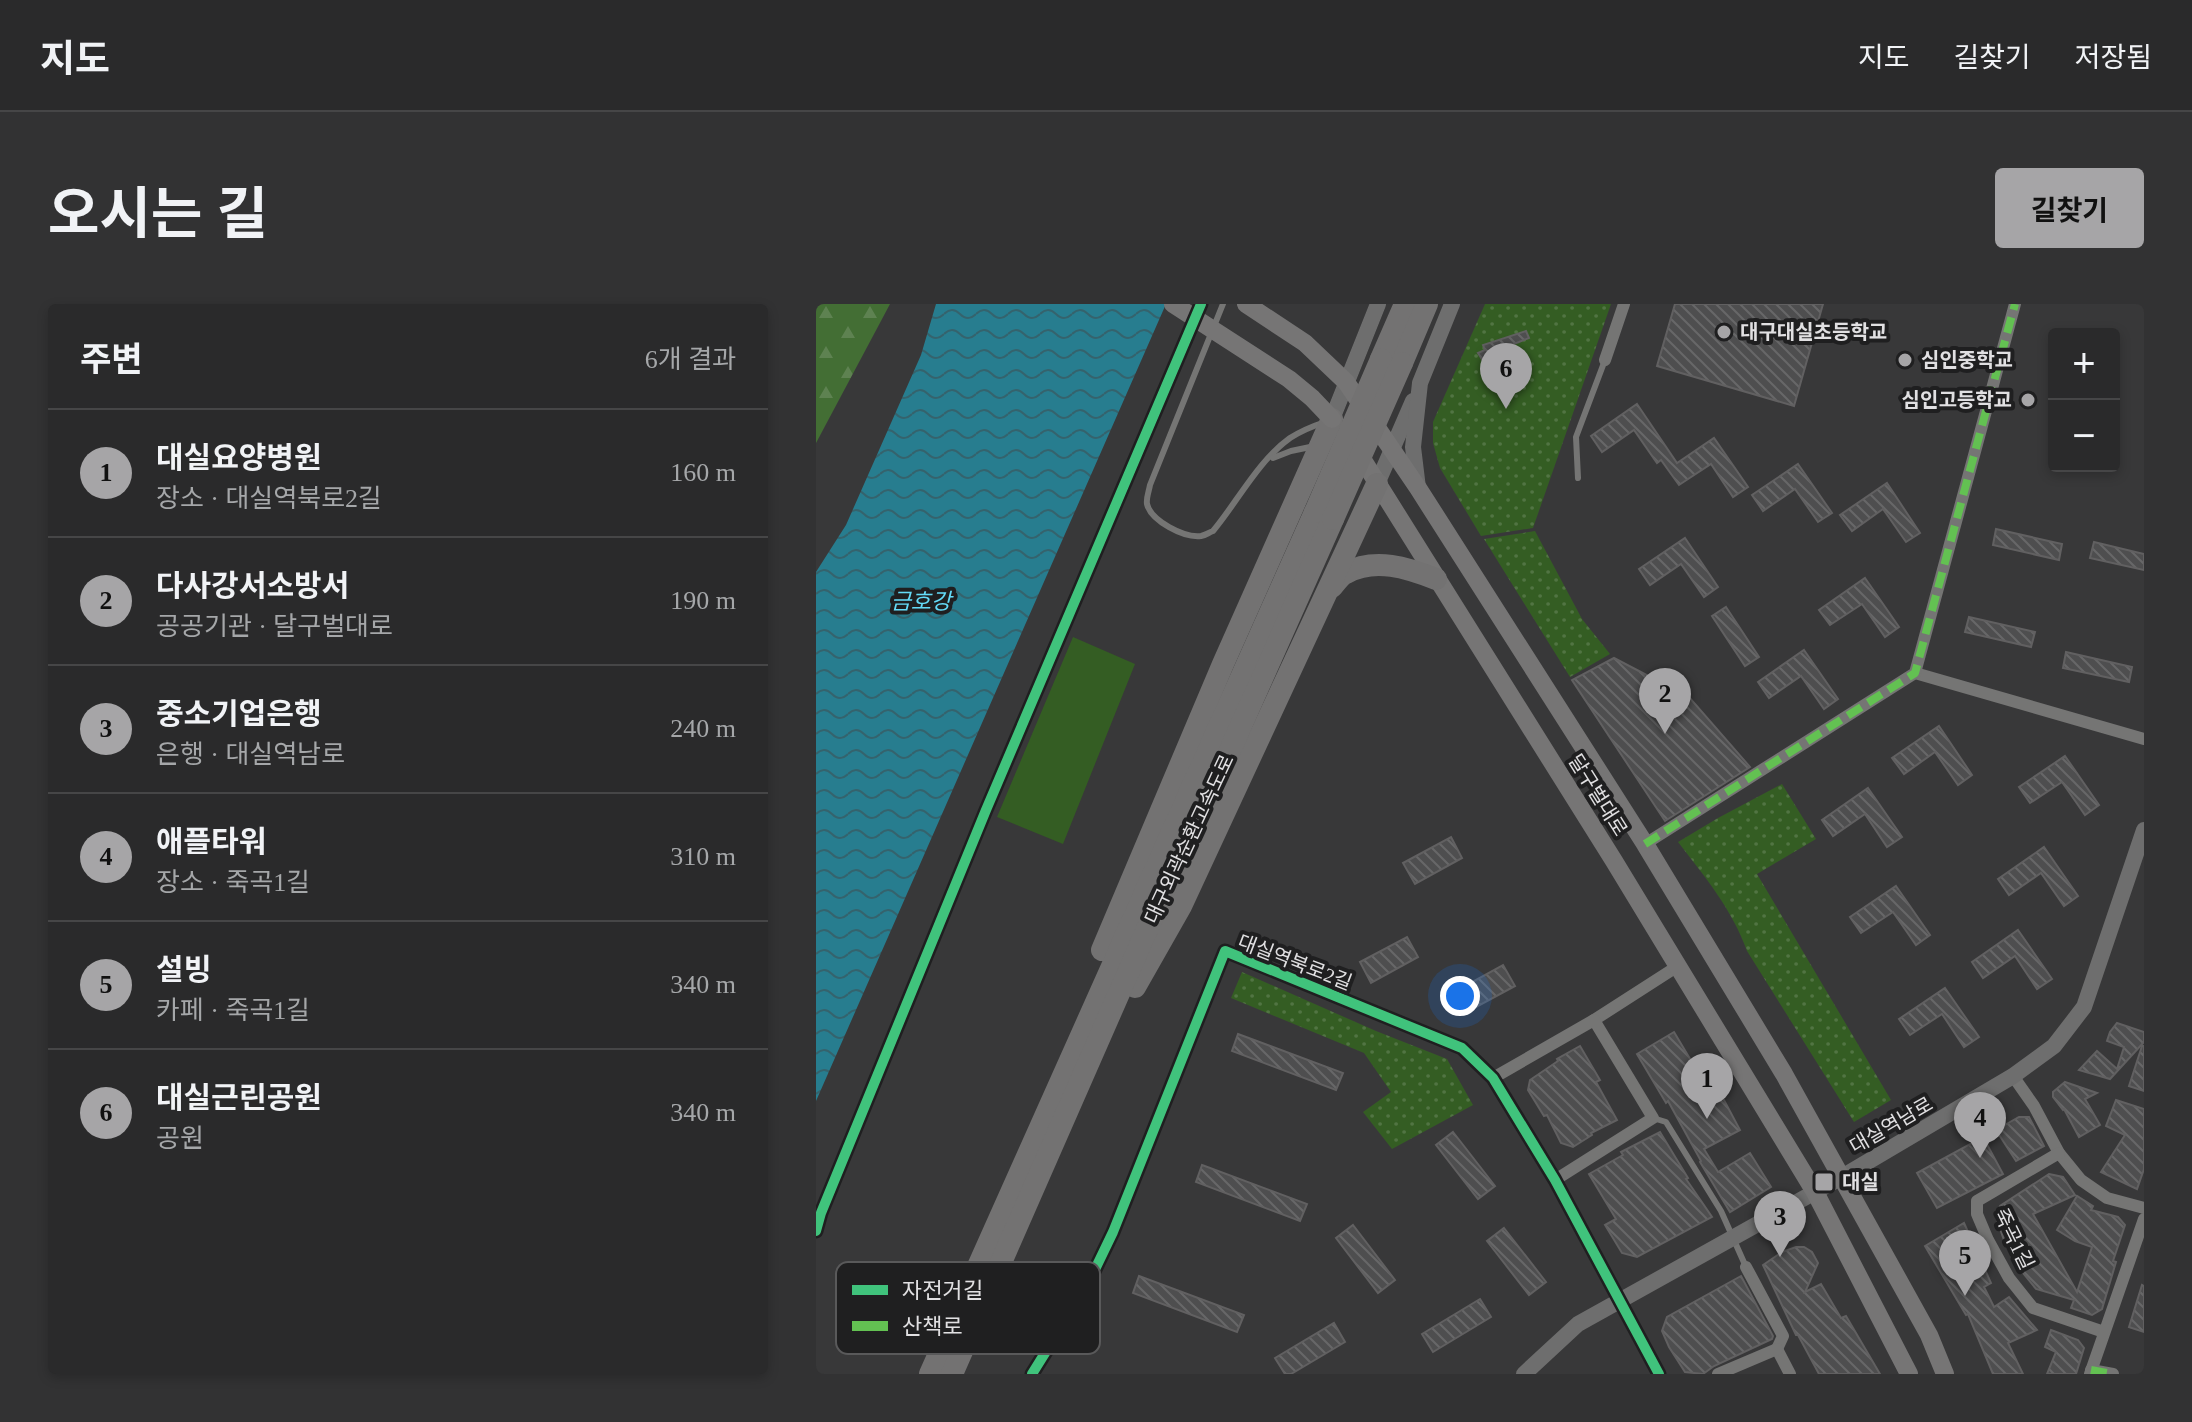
<!DOCTYPE html>
<html lang="ko">
<head>
<meta charset="utf-8">
<style>
	body { margin:0; font-family:"Times New Roman","Noto Sans KR",serif; background:#323233; color:#f1f3f6 }
	.controls { position:absolute; right:24px; top:24px; display:grid; overflow:hidden; border-radius:8px; box-shadow:0 4px 12px #0003 }
	.controls button { width:72px; height:72px; display:grid; place-items:center; padding:0; border:0; border-bottom:2px solid #464647; background:#2a2a2b; color:#f1f3f6; font:40px sans-serif }
	.you { position:absolute; left:644px; top:692px; width:28px; height:28px; margin:-20px; border:6px solid #fff; border-radius:50%; background:#1a73e8; box-shadow:0 0 0 12px #1a73e833 }
	.badge { display:grid; place-items:center; width:52px; height:52px; border-radius:50%; background:#a6a5a7; color:#111; font-size:26px; font-weight:700 }
	.pin { position:absolute; translate:-50% -66px; filter:drop-shadow(0 2px 4px #0008) }
	.pin::after { content:''; position:absolute; top:42px; width:28px; height:24px; background:inherit; clip-path:polygon(0 0,100% 0,50% 100%) }
	.list { margin:0; padding:0; list-style:none }
	h2 { display:flex; justify-content:space-between; align-items:center; height:104px; margin:0; padding:0 32px; font-size:34px }
	h2 small { font-size:26px; font-weight:400; color:#a5a7a9 }
	.list li { display:grid; grid-template-columns:52px 1fr auto; gap:24px; align-items:center; box-sizing:border-box; height:128px; padding:0 32px; border-top:2px solid #464647 }
	.list b { display:block; font-size:30px; white-space:nowrap }
	.list p { margin:0; font-size:26px; white-space:nowrap; color:#a5a7a9 }
	.list em { font-size:26px; font-style:normal; color:#a5a7a9 }
	.map { position:relative; flex:none; width:1328px; height:1070px; overflow:hidden; border-radius:8px }
	header { display:flex; align-items:center; gap:48px; box-sizing:border-box; height:112px; padding:0 40px; background:#2a2a2b; border-bottom:2px solid #464647 }
	header strong { font-size:38px }
	nav { display:flex; gap:44px; margin-inline-start:auto; font-size:28px }
	.intro { display:flex; align-items:center; justify-content:space-between; box-sizing:border-box; height:192px; padding:0 48px }
	h1 { margin:0; font-size:56px }
	.button { padding:20px 36px; border-radius:8px; background:#a6a5a7; color:#111; font-size:28px; font-weight:700 }
	main { display:flex; gap:48px; padding:0 48px }
	aside { flex:1; background:#2a2a2b; border-radius:8px; box-shadow:0 4px 12px #0003 }
	.map>svg:first-child { display:block }
</style>
</head>
<body>
<header>
<strong>지도</strong>
<nav><a>지도</a><a>길찾기</a><a>저장됨</a></nav>
</header>
<div class="intro"><h1>오시는 길</h1><a class="button">길찾기</a></div>
<main>
<aside>
<h2>주변<small>6개 결과</small></h2>
<ul class="list">
<li><span class="badge">1</span><div><b>대실요양병원</b><p>장소 · 대실역북로2길</p></div><em>160 m</em></li>
<li><span class="badge">2</span><div><b>다사강서소방서</b><p>공공기관 · 달구벌대로</p></div><em>190 m</em></li>
<li><span class="badge">3</span><div><b>중소기업은행</b><p>은행 · 대실역남로</p></div><em>240 m</em></li>
<li><span class="badge">4</span><div><b>애플타워</b><p>장소 · 죽곡1길</p></div><em>310 m</em></li>
<li><span class="badge">5</span><div><b>설빙</b><p>카페 · 죽곡1길</p></div><em>340 m</em></li>
<li><span class="badge">6</span><div><b>대실근린공원</b><p>공원</p></div><em>340 m</em></li>
</ul>
</aside>
<div class="map">
<svg width="1328" height="1070" viewBox="0 0 1328 1070">
	<defs>
		<pattern id="forest-firs" width="22" height="20" patternUnits="userSpaceOnUse" patternTransform="scale(2)"><rect width="22" height="20" fill="#436e34"/><path d="M5 1l3.5 6h-7zM16 11l3.5 6h-7z" fill="#5e8251"/></pattern>
		<pattern id="park-dots" width="8" height="8" patternUnits="userSpaceOnUse" patternTransform="scale(2)"><rect width="8" height="8" fill="#345d23"/><path d="M2 2h.1M6 6h.1" fill="none" stroke="#517443" stroke-width="1.8" stroke-linecap="round"/></pattern>
		<pattern id="water-waves" width="16" height="10" patternUnits="userSpaceOnUse" patternTransform="scale(2)"><rect width="16" height="10" fill="#277d8f"/><path d="M0 5q4-4 8 0t8 0" fill="none" stroke="#34636d"/></pattern>
		<pattern id="building-back-hatch" width="6" height="6" patternUnits="userSpaceOnUse" patternTransform="scale(2)"><rect width="6" height="6" fill="#4e4e4f"/><path d="M-1 5l2 2M0 0l6 6M5-1l2 2" fill="none" stroke="#676768"/></pattern>
	</defs>
	<rect width="100%" height="100%" fill="#383839"/>
	<polygon fill="url(#forest-firs)" points="0,0 74,0 0,139"/>
	<g fill="url(#park-dots)">
		<polygon points="669,0 795,0 717,224 665,232 624,164 617,139 617,118"/>
		<polygon points="719,227 766,315 794,350 754,373 668,235"/>
		<path d="M966 480 1000 535 941 570 1075 796 1038 818 931 647C916 605 889 573 862 538L902 514Z"/>
		<polygon points="426,668 560,727 631,755 657,801 576,845 547,808 575,788 548,749 415,694"/>
	</g>
	<polygon fill="#345d23" points="257,333 319,360 247,540 181,513"/>
	<polygon fill="url(#water-waves)" points="120,0 350,0 0,797 0,268 30,221 105,51"/>
	<g fill="url(#building-back-hatch)" stroke="#616061" stroke-width="2">
		<polygon points="859,0 1007,0 978,102 841,62"/>
		<polygon points="710,27 713,34 693,42 692,48 667,57 662,49 669,46 667,41"/>
		<polygon points="821,100 861,159 898,134 932,183 917,193 895,160 863,181 845,156 841,159 818,126 786,148 775,132"/>
		<polygon points="982,160 1016,209 1002,218 979,185 947,207 936,191"/>
		<polygon points="1071,179 1104,229 1090,238 1067,205 1036,227 1024,211"/>
		<polygon points="1180,225 1246,240 1243,256 1177,241"/>
		<polygon points="869,234 902,283 888,293 865,260 834,281 823,265"/>
		<polygon points="1278,238 1328,250 1328,266 1274,254"/>
		<polygon points="1049,274 1083,323 1069,333 1046,300 1014,321 1003,306"/>
		<polygon points="910,303 943,353 929,362 896,312"/>
		<polygon points="1153,313 1219,328 1215,343 1149,328"/>
		<polygon points="988,346 1022,395 1008,405 985,372 953,394 942,378"/>
		<polygon points="1250,348 1316,363 1313,378 1247,364"/>
		<polygon points="798,354 873,393 934,463 849,517 756,376"/>
		<polygon points="1123,422 1156,471 1142,481 1119,448 1088,470 1076,454"/>
		<polygon points="1249,452 1283,501 1269,511 1246,478 1214,499 1203,483"/>
		<polygon points="1052,484 1086,533 1071,543 1049,510 1017,532 1006,516"/>
		<polygon points="635,533 646,554 599,580 587,559"/>
		<polygon points="1228,543 1262,592 1248,602 1225,569 1193,591 1182,575"/>
		<polygon points="1080,582 1114,631 1100,641 1077,608 1045,629 1034,613"/>
		<polygon points="1202,626 1236,675 1221,685 1199,652 1167,674 1156,658"/>
		<polygon points="591,633 602,653 555,679 544,658"/>
		<polygon points="687,661 699,682 651,708 640,687"/>
		<polygon points="1129,684 1163,733 1148,743 1126,710 1094,731 1083,715"/>
		<polygon points="1301,719 1328,728 1328,738 1294,775 1263,766 1281,747 1301,765 1308,743 1291,737 1294,728"/>
		<polygon points="858,728 892,785 900,781 924,826 888,845 902,868 934,849 955,883 914,908 884,858 885,857 852,797 850,799 821,750"/>
		<polygon points="422,730 527,769 520,786 416,747"/>
		<polygon points="764,742 784,776 780,778 801,816 775,829 776,831 757,843 745,839 731,811 728,812 712,786 714,776 742,757 741,755"/>
		<polygon points="1326,742 1328,742 1328,787 1313,782"/>
		<polygon points="1249,778 1281,789 1269,795 1284,821 1263,833 1248,805 1247,806 1237,793 1237,788"/>
		<polygon points="1300,796 1328,805 1328,865 1321,885 1285,868 1309,831 1290,822"/>
		<polygon points="1203,813 1213,813 1228,842 1200,857 1180,826"/>
		<polygon points="637,828 679,882 662,895 620,841"/>
		<polygon points="844,828 872,874 870,875 896,913 821,953 806,949 789,921 800,915 773,870 807,851 805,848"/>
		<polygon points="1167,833 1187,870 1121,904 1101,869"/>
		<polygon points="386,861 491,900 484,917 380,878"/>
		<polygon points="1233,870 1247,873 1259,891 1217,910 1261,988 1276,943 1259,937 1241,926 1261,892 1277,902 1275,906 1302,913 1309,921 1297,957 1300,958 1286,1005 1276,1011 1255,1004 1258,996 1220,985 1203,964 1189,939 1180,913 1184,902"/>
		<polygon points="1148,919 1175,979 1168,983 1178,1003 1193,993 1221,1026 1192,1039 1207,1070 1177,1070 1152,1010 1150,1011 1109,942"/>
		<polygon points="537,921 579,976 562,989 520,934"/>
		<polygon points="688,924 730,978 713,991 671,937"/>
		<polygon points="980,943 988,943 996,948 1002,959 989,988 1005,980 1025,1014 1030,1012 1064,1070 1003,1070 982,1031 980,1031 947,961 966,948"/>
		<polygon points="323,972 428,1011 421,1028 317,989"/>
		<polygon points="925,972 957,1032 956,1035 898,1062 887,1070 869,1068 853,1043 846,1027 851,1013"/>
		<polygon points="1326,981 1328,982 1328,1028 1313,1023"/>
		<polygon points="664,995 675,1013 617,1048 606,1030"/>
		<polygon points="518,1019 529,1038 475,1070 469,1070 459,1054"/>
		<polygon points="1235,1026 1262,1036 1268,1044 1260,1070 1231,1070 1240,1048 1229,1043"/>
	</g>
	<g fill="none" stroke-linecap="round" stroke-linejoin="round">
		<g stroke="#757574" stroke-width="6">
			<path d="M407 0 334 181C333 187 330 194 331 200 335 217 368 234 385 232 390 231 392 229 397 227 422 197 442 157 474 134 485 127 497 122 509 118"/>
			<polyline points="457,154 475,147 499,142"/>
			<polyline points="762,174 760,133 789,56"/>
			<polyline points="837,814 850,818 905,907 930,963"/>
		</g>
		<g stroke="#757574" stroke-width="12">
			<polyline points="789,56 808,0"/>
			<polyline points="1099,369 1328,435"/>
			<polyline points="829,540 1099,369 1199,0"/>
			<polyline points="778,716 862,662"/>
			<polyline points="1197,772 1218,802 1243,849 1265,876 1291,894 1328,904"/>
			<polyline points="677,774 778,716 837,814 739,876"/>
			<polyline points="1243,849 1161,897 1161,910 1172,936 1193,974 1217,1004 1288,1028"/>
			<polyline points="930,963 967,1032 961,1045"/>
			<polyline points="961,1045 974,1070"/>
			<polyline points="1275,1066 1297,1070"/>
			<polyline points="216,1070 272,980 297,928 409,647 646,744 677,774 739,876 843,1070"/>
			<polyline points="902,1070 961,1045"/>
			<polyline points="1274,1070 1328,915"/>
		</g>
		<g stroke="#6e6e6e" stroke-width="16">
			<polyline points="516,115 562,0"/>
			<polyline points="561,180 597,97"/>
			<polyline points="602,184 597,143 604,79 636,0"/>
			<polyline points="708,1070 762,1020 1026,873 1197,772 1238,742 1268,703 1328,526"/>
		</g>
		<g stroke="#767575" stroke-width="18">
			<polyline points="430,0 489,39 530,78 602,184 829,540 968,770 1113,1031 1129,1070"/>
			<polyline points="540,145 798,557 999,888 1093,1070"/>
		</g>
		<g stroke="#737272" stroke-width="22">
			<polyline points="565,55 589,0"/>
			<polyline points="586,59 611,0"/>
			<path d="M516 283C520 278 525 271 530 269 559 253 592 264 620 275"/>
			<polyline points="286,646 407,360 516,115"/>
			<polyline points="319,683 365,602 561,180"/>
			<polyline points="114,1070 499,208"/>
			<polyline points="136,1070 340,605 416,442 517,215"/>
		</g>
		<polyline stroke="#767575" stroke-width="18" points="357,0 473,75 496,94 516,115"/>
		<g stroke="#737272" stroke-width="22">
			<polyline points="499,208 565,55"/>
			<polyline points="517,215 586,59"/>
		</g>
		<g stroke="#63c152" stroke-width="8" stroke-dasharray="16 8" stroke-linecap="butt">
			<polyline points="829,540 1099,369 1199,0"/>
			<polyline points="1275,1066 1297,1070"/>
		</g>
		<defs>
			<g id="cycleway">
				<polyline points="0,927 5,909 170,506 385,0"/>
				<polyline points="216,1070 272,980 297,928 409,647 646,744 677,774 739,876 843,1070"/>
			</g>
		</defs>
		<use href="#cycleway" stroke="#1f1f20" stroke-width="15"/>
		<use href="#cycleway" stroke="#40c37c" stroke-width="10"/>
	</g>
	<g fill="#a6a5a7" stroke="#1f1f20" stroke-width="3">
		<circle cx="908" cy="28" r="8"/>
		<circle cx="1089" cy="56" r="8"/>
		<circle cx="1212" cy="96" r="8"/>
		<rect x="998" y="868" width="20" height="20" rx="4"/>
	</g>
	<g text-anchor="middle" dominant-baseline="central" stroke-width="8" stroke-linejoin="round" paint-order="stroke">
		<g font-size="20" font-weight="bold" fill="#e1e0e2" stroke="#1f1f20" text-anchor="start">
			<text x="924" y="28">대구대실초등학교</text>
			<text x="1105" y="56">심인중학교</text>
			<text x="1196" y="96" text-anchor="end">심인고등학교</text>
			<text x="1026" y="878">대실</text>
		</g>
		<g font-size="20" fill="#e1e0e2" stroke="#1f1f20">
			<text transform="translate(782 491) rotate(58)">달구벌대로</text>
			<text transform="translate(373 535) rotate(-65)">대구외곽순환고속도로</text>
			<text transform="translate(479 658) rotate(21)">대실역북로2길</text>
			<text transform="translate(1075 821) rotate(-30)">대실역남로</text>
			<text transform="translate(1198 935) rotate(64)">죽곡1길</text>
		</g>
		<g font-size="22" font-style="italic" fill="#64dbf8" stroke="#1f1f20">
			<text x="105" y="297">금호강</text>
		</g>
	</g>
	<rect x="20" y="958" width="264" height="92" rx="12" fill="#1f1f20" stroke="#59595a" stroke-width="2"/>
	<rect x="36" y="981" width="36" height="10" fill="#40c37c"/>
	<rect x="36" y="1017" width="36" height="10" fill="#63c152"/>
	<g font-size="22" fill="#e1e0e2">
		<text x="86" y="994">자전거길</text>
		<text x="86" y="1030">산책로</text>
	</g>
</svg>
<div class="controls">
<button>+</button>
<button>−</button>
</div>
<div class="you"></div>
<div class="pin badge" style="left:891px;top:815px">1</div>
<div class="pin badge" style="left:849px;top:430px">2</div>
<div class="pin badge" style="left:964px;top:953px">3</div>
<div class="pin badge" style="left:1164px;top:854px">4</div>
<div class="pin badge" style="left:1149px;top:992px">5</div>
<div class="pin badge" style="left:690px;top:105px">6</div>
</div>
</main>
</body>
</html>
